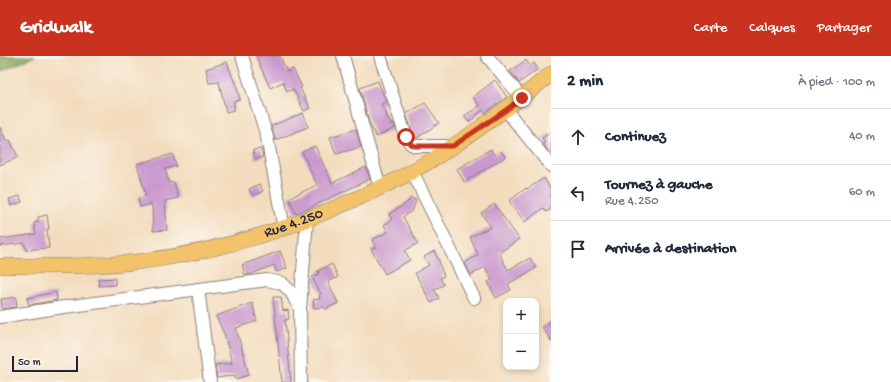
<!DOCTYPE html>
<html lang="fr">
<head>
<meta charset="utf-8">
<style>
	body { margin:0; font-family:"Gochi Hand",sans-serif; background:#f6f6f7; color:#1f2937 }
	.controls { position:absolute; right:12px; bottom:12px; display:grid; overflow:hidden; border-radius:8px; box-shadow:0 2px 6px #0003 }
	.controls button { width:36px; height:36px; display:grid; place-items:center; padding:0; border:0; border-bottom:1px solid #e0e1e3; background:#fff; color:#1f2937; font:20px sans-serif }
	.scale { position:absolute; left:12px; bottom:10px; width:66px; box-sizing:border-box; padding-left:4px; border:2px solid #22223b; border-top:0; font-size:11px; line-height:14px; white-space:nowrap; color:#22223b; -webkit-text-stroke:3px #fbf7ec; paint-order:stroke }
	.stop { position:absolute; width:12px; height:12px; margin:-9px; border:3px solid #c8321e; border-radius:50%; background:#fff }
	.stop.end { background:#c8321e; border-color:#fff; box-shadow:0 1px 4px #0008 }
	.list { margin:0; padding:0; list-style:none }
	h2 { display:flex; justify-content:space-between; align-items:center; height:52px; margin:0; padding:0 16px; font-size:17px }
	h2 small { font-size:13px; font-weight:400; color:#747a83 }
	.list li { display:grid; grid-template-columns:26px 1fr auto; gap:12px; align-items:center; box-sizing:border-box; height:56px; padding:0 16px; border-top:1px solid #e0e1e3 }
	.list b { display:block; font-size:15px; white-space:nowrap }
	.list p { margin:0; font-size:13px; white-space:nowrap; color:#747a83 }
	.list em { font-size:13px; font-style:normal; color:#747a83 }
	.icon { flex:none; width:22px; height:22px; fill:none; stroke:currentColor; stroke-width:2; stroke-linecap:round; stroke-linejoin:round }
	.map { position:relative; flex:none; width:551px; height:326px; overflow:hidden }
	header { display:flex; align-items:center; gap:24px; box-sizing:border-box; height:56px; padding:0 20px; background:#c8321e; color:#fff }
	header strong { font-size:19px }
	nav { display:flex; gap:22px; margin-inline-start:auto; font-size:14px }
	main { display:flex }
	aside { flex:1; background:#fff }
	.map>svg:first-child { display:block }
</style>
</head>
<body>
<header>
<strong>Gridwalk</strong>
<nav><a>Carte</a><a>Calques</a><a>Partager</a></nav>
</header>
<main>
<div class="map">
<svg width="551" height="326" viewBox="0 0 551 326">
	<rect width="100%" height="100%" fill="#fbf7ec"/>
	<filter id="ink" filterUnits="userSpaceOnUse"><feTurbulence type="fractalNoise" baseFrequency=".025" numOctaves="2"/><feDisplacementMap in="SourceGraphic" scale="8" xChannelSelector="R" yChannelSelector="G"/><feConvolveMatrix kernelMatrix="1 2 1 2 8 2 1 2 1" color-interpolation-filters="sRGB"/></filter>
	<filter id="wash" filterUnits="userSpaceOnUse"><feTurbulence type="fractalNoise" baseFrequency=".012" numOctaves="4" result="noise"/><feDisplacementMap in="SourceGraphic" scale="16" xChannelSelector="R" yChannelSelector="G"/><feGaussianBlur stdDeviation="0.9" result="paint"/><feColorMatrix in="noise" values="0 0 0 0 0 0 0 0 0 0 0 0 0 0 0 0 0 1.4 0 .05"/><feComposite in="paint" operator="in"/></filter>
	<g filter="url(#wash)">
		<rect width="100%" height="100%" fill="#f3dcbd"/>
		<polygon fill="#81a55a" stroke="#52644a" points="0,0 35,0 0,16"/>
		<g id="blocks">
			<g fill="#c998ce">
				<polygon points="256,0 280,0 287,16 293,13 302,31 300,32 310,52 304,55 293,33 287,36 283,26 270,32"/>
				<polygon points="526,4 530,10 534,7 538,13 519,27 510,15"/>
				<polygon points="227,6 234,25 235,24 240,44 234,45 234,54 226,56 219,26 209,27 206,13"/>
				<polygon points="495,24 507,41 485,57 483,54 469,66 464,60 480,50 473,41"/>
				<polygon points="378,25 386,46 381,48 391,69 394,67 395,72 376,81 369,66 360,32"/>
				<polygon points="425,47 439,67 417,82 413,78 406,58"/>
				<polygon points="303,57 308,71 275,84 271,70"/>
				<polygon points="0,71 7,86 10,84 18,101 0,109"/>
				<polygon points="356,73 361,91 336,98 330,81"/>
				<polygon points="551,76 551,98 543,88 545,86 542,82"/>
				<polygon points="315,90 332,127 366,111 370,123 296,158 289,142 317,129 302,96"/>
				<polygon points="261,93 263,101 255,103 253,94"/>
				<polygon points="491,93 494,99 501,95 505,101 464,126 457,113"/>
				<polygon points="173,98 176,110 165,113 169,127 174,126 178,142 165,145 167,174 153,175 152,148 140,151 138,142 146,140 137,108"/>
				<polygon points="544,122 551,134 551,153 546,156 543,152 525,166 509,145 526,132 527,133"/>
				<polygon points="259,128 263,135 253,140 249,133"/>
				<polygon points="20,140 22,146 11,150 9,143"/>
				<polygon points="410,142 416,144 413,154 403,161 418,187 405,195 410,204 385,218 371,193 376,191 372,184 388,176 384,169 392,164 389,158 409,145"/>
				<polygon points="494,148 519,183 499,197 508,214 530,202 536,212 508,228 511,234 496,242 488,226 492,224 485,211 471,219 465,207 478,199 470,181 491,171 481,157"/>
				<polygon points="47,159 49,173 47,173 49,192 34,193 27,195 24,187 0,190 0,183 36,178 34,167 38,166 38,161"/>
				<polygon points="280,195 287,212 277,216 274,209 252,218 245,219 242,209"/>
				<polygon points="434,195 440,207 439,208 444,220 440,222 444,229 434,233 439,242 431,247 415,217 429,209 424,201"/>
				<polygon points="332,208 338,221 328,226 338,247 326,253 324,251 314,252 313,244 320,243 319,240 321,238 312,221 319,218 318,215"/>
				<polygon points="115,222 115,229 99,230 98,223"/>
				<polygon points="56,236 57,244 29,249 27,242"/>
				<polygon points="16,241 17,251 2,253 1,243"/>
				<polygon points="273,241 281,241 283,255 288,254 289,263 285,264 291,326 282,326"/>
				<polygon points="252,247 257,265 236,272 249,319 236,323 235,319 217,322 215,309 232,307 225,280 216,260"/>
				<polygon points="551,265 551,285 542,271"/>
			</g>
		</g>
	</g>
	<g filter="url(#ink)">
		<use href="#blocks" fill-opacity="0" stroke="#8a7f7c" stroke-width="1"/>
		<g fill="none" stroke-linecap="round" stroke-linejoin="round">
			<defs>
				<g id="minor">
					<polyline points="242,0 267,81 284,173"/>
					<polyline points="343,0 380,132"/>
					<polyline points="380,0 406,81 411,88 415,90 453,90"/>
					<polyline points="487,0 522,42"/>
					<polyline points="506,54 551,110"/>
					<polyline points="412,115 474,242"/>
					<polyline points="198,233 210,326"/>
					<polyline points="300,253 307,164"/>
					<polyline points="0,261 57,252 267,224 282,227 291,236 300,253 301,326"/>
				</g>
				<g id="major">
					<path id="s1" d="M0 210C45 210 91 211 136 206 213 197 288 174 358 142 377 133 395 125 413 115 462 87 507 53 551 18"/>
				</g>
			</defs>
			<use href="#minor" stroke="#8a7f7c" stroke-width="14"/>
			<use href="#major" stroke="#8a7f7c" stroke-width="16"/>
			<use href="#minor" stroke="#fff" stroke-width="12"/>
			<use href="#major" stroke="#f2c36a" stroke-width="15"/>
		</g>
	</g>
	<g fill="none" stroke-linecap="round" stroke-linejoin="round" filter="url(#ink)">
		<polyline stroke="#c8321e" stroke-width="5" points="406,81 411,88 415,90 453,90 506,54 522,42"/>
	</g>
	<g text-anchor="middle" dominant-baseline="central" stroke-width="3" stroke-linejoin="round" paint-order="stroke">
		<g font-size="15" fill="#22223b" stroke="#fbf7ec">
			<text stroke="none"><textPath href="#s1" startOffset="299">Rue 4.250</textPath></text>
		</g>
	</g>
</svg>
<div class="controls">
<button>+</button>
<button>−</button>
</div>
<div class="scale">50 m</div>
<div class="stop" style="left:406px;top:81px"></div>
<div class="stop end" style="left:522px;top:42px"></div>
</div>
<aside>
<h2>2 min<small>À pied · 100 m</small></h2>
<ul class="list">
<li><svg class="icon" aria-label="ahead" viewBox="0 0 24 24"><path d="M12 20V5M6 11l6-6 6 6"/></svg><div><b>Continuez</b></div><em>40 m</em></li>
<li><svg class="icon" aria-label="left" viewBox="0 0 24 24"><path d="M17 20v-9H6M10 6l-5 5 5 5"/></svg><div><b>Tournez à gauche</b><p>Rue 4.250</p></div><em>60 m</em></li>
<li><svg class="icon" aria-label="arrive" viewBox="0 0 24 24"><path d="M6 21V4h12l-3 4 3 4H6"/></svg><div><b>Arrivée à destination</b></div></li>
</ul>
</aside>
</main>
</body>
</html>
